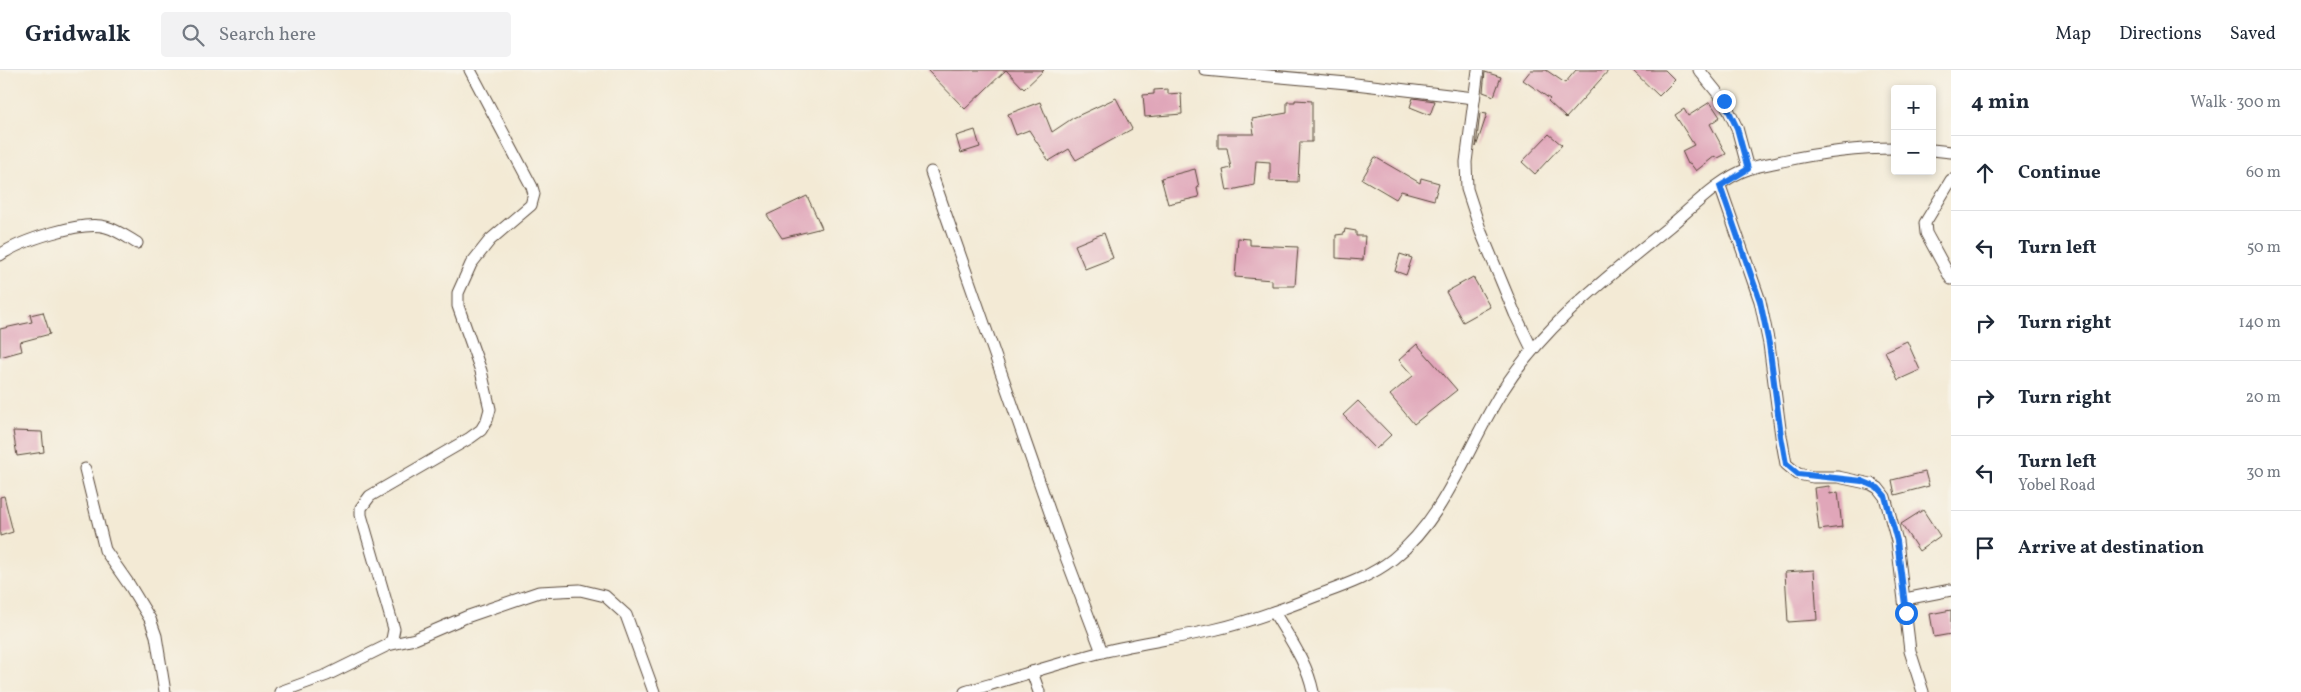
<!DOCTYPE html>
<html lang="en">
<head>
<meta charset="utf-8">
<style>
	body { margin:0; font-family:Vollkorn,serif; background:#f2f2f3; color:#1f2937 }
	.controls { position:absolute; right:15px; top:15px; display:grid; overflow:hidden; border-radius:5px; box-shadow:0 2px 8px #0003 }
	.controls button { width:45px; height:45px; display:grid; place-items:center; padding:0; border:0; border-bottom:1px solid #e0e1e3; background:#fff; color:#1f2937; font:25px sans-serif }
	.stop { position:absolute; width:15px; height:15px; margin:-11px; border:4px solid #1a73e8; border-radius:50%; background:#fff }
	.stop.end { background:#1a73e8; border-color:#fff; box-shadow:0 1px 5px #0008 }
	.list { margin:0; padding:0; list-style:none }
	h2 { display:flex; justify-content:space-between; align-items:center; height:65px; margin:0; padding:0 20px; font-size:21px }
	h2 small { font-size:16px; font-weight:400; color:#747a83 }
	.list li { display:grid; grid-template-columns:32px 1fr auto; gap:15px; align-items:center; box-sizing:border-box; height:75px; padding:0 20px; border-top:1px solid #e0e1e3 }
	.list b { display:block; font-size:19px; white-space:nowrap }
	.list p { margin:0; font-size:16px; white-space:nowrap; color:#747a83 }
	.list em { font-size:16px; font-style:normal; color:#747a83 }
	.icon { flex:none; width:28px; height:28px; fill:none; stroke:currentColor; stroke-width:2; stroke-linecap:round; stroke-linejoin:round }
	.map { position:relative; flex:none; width:1951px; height:622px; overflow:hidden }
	header { display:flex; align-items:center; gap:30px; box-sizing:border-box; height:70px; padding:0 25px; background:#fff; border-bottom:1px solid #e0e1e3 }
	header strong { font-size:24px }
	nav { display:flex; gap:28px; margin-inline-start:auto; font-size:18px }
	.search { width:350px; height:45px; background:#f2f2f3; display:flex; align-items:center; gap:12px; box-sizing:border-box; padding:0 18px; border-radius:5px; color:#747a83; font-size:19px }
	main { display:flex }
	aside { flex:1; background:#fff }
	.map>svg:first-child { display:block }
</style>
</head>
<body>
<header>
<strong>Gridwalk</strong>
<div class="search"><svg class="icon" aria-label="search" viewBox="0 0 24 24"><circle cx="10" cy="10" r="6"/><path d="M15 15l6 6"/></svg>Search here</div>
<nav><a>Map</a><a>Directions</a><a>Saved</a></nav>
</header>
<main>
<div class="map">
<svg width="1951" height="622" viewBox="0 0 1951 622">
	<rect width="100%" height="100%" fill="#f7f3e8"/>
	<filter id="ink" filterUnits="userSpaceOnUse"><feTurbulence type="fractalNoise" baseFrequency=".02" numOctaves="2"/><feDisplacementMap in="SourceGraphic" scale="10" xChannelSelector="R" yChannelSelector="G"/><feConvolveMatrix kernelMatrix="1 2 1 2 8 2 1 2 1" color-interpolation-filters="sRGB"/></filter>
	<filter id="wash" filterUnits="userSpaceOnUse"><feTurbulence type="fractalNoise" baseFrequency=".0096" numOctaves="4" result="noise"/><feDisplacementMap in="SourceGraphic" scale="20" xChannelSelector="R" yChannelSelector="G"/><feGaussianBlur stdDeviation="1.12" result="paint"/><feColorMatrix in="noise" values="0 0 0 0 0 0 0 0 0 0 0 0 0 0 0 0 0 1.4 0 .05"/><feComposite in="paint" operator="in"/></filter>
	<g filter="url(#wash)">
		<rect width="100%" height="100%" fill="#f3ead5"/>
		<g id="blocks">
			<g fill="#e0a6b9">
				<polygon points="927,0 1006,0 965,39"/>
				<polygon points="1006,0 1044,0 1024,19"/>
				<polygon points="1531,0 1546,0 1565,13 1576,0 1609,0 1566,48 1548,31 1550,29 1523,10"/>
				<polygon points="1632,0 1665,0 1675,10 1659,26"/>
				<polygon points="1485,2 1501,7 1494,26 1483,22"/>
				<polygon points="1168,19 1168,24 1181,23 1182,44 1145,47 1143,25 1154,24 1154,20"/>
				<polygon points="1116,28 1132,59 1076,90 1069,79 1049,91 1029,60 1016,65 1008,44 1040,32 1052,62 1073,48"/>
				<polygon points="1413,28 1435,31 1430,45 1410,37"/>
				<polygon points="1295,30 1312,31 1312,72 1300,72 1298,112 1270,111 1270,92 1256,91 1254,115 1227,121 1223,100 1231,98 1227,78 1218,78 1218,64 1254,64 1252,49 1287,43 1287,32 1295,32"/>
				<polygon points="1710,32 1720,47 1710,54 1726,84 1716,89 1715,86 1696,101 1690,93 1688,94 1682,81 1694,75 1675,45 1684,39 1688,46"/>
				<polygon points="1480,43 1487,44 1476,77"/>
				<polygon points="975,60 980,77 961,83 956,66"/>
				<polygon points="1549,64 1562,75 1535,104 1522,92"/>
				<polygon points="1375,87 1420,113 1421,108 1439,113 1434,130 1401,121 1396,129 1362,109"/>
				<polygon points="1195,99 1199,117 1197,118 1199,127 1168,134 1161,108"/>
				<polygon points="807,126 822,158 782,168 767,145"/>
				<polygon points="1345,159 1356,161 1356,166 1365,166 1363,190 1336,188 1336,165 1344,164"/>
				<polygon points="1104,163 1113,188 1085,199 1075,175"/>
				<polygon points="1238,168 1250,169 1250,175 1298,177 1295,216 1272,216 1272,210 1235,207"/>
				<polygon points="1400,184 1412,188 1406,205 1395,201"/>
				<polygon points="1473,207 1490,237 1463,252 1446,222"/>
				<polygon points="43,242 50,264 20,272 22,281 0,287 0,259 32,252 30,245"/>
				<polygon points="1907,271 1920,300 1898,310 1885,281"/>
				<polygon points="1417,274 1457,320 1414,354 1390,325 1413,306 1399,290"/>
				<polygon points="1358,331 1391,365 1376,379 1343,345"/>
				<polygon points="13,361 42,362 44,382 17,386"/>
				<polygon points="1925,402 1929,416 1895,425 1892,410"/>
				<polygon points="1829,416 1830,424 1838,422 1842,457 1819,460 1814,418"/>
				<polygon points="4,426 13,462 0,466 0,427"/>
				<polygon points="1923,440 1940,466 1919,481 1901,454"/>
				<polygon points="1814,500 1817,550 1788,552 1785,502"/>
				<polygon points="1951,540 1951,564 1934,567 1930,544"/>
			</g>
		</g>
	</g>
	<g filter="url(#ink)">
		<use href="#blocks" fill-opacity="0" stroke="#574739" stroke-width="1"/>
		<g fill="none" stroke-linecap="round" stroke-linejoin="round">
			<defs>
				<g id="minor">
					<polyline points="1205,0 1347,13 1474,28"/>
					<polyline points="1478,0 1466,92 1467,119 1481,162 1515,244 1532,279"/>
					<polyline points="1699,0 1724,31 1737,58 1748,99"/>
					<polyline points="1932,80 1951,82"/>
					<polyline points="931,102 1061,474 1102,582"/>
					<polyline points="1951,110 1925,153 1926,163 1951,209"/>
					<polyline points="1720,116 1760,231 1769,274 1781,366 1786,394 1798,404 1813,407 1838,407 1871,414 1878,418 1885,427 1897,471 1910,581 1923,622"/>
					<path d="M0 185C20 171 82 150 106 157 117 160 127 167 137 173"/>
					<polyline points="85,399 105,480 130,516 150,549 156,566 165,622"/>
					<polyline points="1905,529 1951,520"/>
					<path d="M1274 542C1289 568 1307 592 1313 622"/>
					<polyline points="388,575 415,569 466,547 539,522 580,520 605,526 626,545 654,622"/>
					<polyline points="1032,602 1039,622"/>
					<polyline points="280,622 327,605 388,575 392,569 394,559 361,445 361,438 370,426 470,368 481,360 487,350 490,339 481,301 458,236 458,223 471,194 490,170 531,135 534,124 532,117 470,0"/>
					<path d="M965 622C1010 609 1056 594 1102 582 1138 573 1176 568 1213 560 1248 552 1283 539 1316 526 1343 516 1370 507 1393 489 1446 447 1466 379 1501 323 1544 254 1608 207 1670 156 1694 136 1719 109 1748 99 1759 95 1771 94 1782 91 1819 83 1856 78 1895 78"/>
				</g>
			</defs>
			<use href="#minor" stroke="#574739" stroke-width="13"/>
			<use href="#minor" stroke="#fff" stroke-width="11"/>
		</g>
	</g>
	<g fill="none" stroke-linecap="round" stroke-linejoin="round" filter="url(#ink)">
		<polyline stroke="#1a73e8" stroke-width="6" points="1724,31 1737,58 1748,99 1720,116 1760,231 1769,274 1781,366 1786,394 1798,404 1862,411 1878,418 1885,426 1897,471 1906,543"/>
	</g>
</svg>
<div class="controls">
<button>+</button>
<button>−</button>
</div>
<div class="stop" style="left:1906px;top:543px"></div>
<div class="stop end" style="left:1724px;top:31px"></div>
</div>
<aside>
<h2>4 min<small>Walk · 300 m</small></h2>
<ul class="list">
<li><svg class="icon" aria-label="ahead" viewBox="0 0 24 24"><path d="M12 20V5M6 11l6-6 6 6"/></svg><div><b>Continue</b></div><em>60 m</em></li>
<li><svg class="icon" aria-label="left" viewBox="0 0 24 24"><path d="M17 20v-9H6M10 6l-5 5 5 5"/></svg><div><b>Turn left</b></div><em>50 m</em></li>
<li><svg class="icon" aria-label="right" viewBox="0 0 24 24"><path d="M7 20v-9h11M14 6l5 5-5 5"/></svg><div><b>Turn right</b></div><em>140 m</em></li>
<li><svg class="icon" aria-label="right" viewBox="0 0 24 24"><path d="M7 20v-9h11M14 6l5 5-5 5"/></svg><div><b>Turn right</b></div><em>20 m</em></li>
<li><svg class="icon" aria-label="left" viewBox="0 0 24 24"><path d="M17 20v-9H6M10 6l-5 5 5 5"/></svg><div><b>Turn left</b><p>Yobel Road</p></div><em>30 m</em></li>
<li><svg class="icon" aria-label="arrive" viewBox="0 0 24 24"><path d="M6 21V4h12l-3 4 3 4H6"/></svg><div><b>Arrive at destination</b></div></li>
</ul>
</aside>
</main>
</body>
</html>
